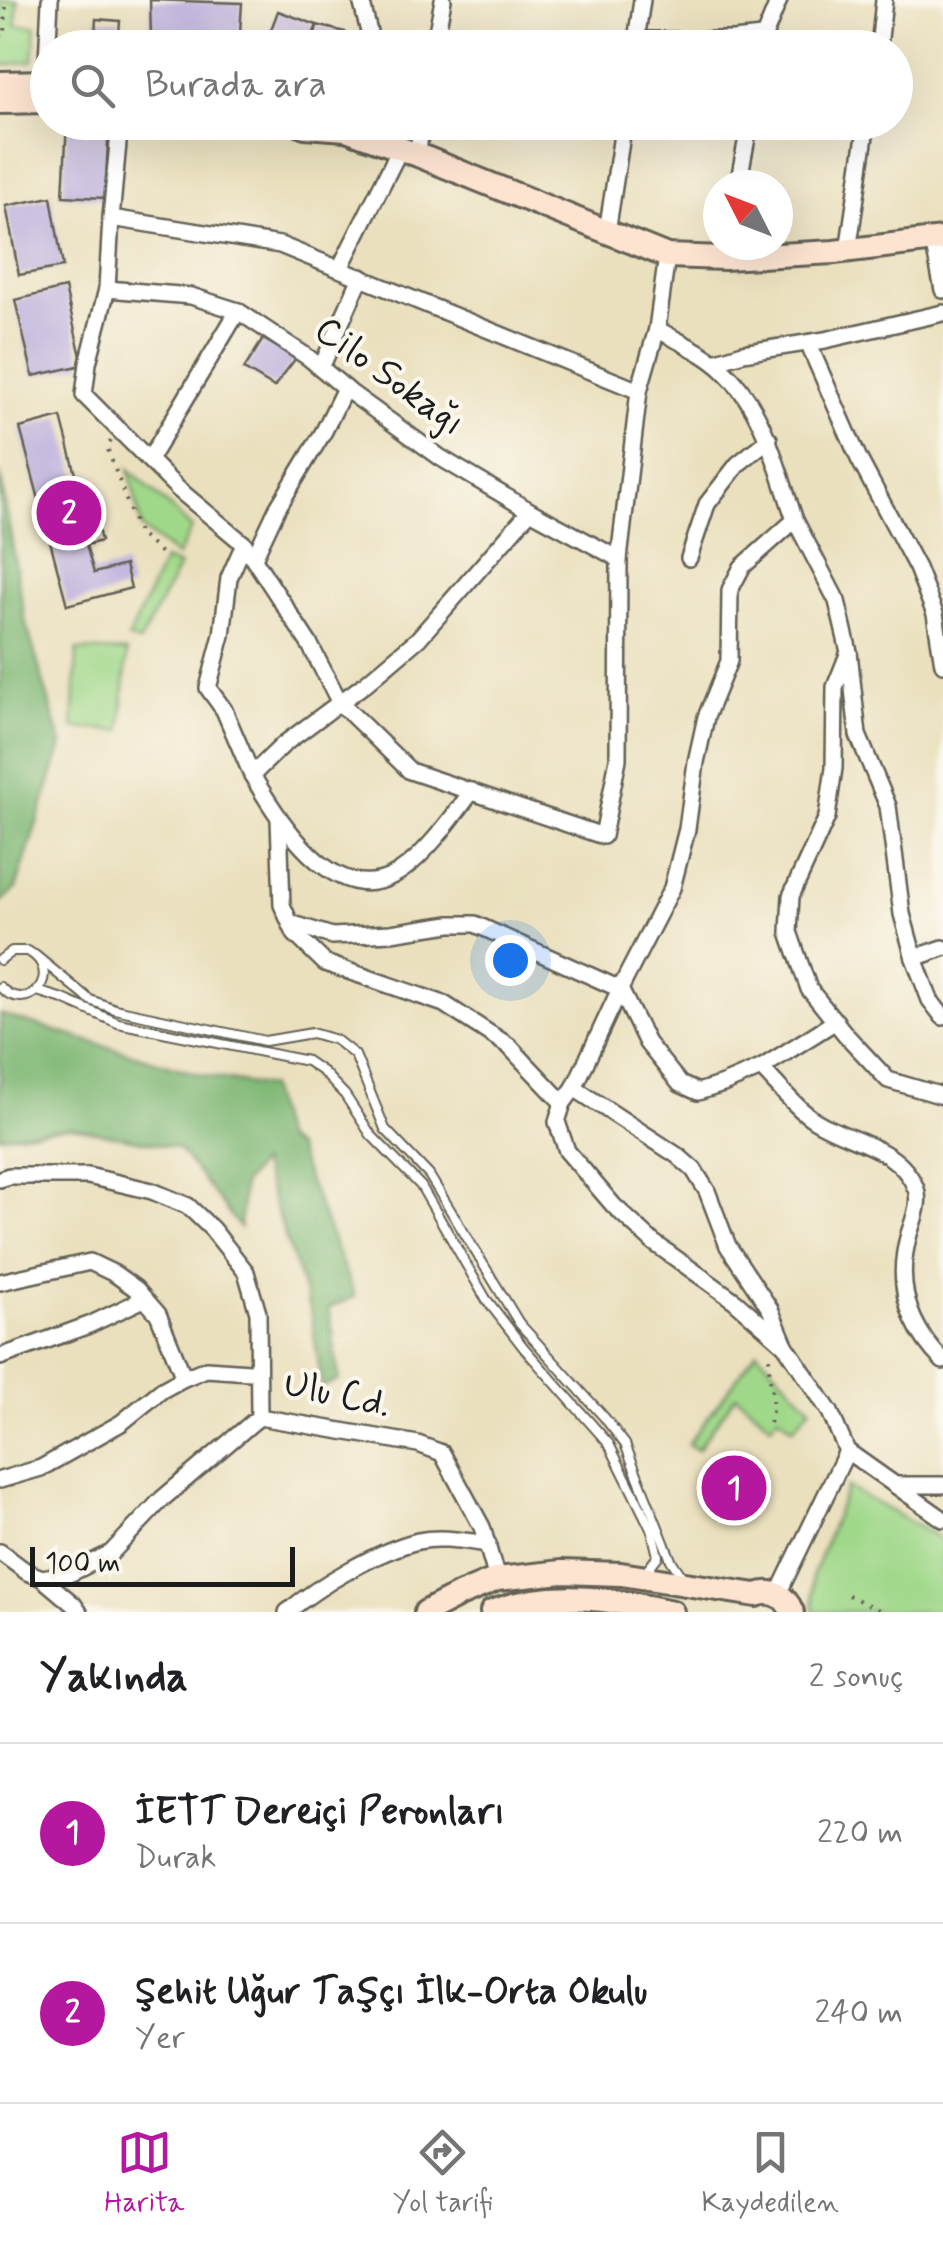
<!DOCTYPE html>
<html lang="tr">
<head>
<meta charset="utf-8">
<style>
	body { margin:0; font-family:Mynerve,sans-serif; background:#f6f6f6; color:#202124 }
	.compass { position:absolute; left:703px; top:170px; width:90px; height:90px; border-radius:50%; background:#fff; box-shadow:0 10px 40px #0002; rotate:312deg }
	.scale { position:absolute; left:30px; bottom:25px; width:265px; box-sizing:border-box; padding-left:10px; border:5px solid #1c1c1c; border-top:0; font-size:28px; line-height:35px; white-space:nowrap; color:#1c1c1c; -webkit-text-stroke:8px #fbf7ec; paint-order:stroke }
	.you { position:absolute; left:510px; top:960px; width:35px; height:35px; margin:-25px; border:8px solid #fff; border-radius:50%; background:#1a73e8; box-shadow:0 0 0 15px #1a73e833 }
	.badge { display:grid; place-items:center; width:65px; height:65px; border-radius:50%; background:#b5179e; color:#fff; font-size:32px; font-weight:700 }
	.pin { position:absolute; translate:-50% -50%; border:5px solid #fff; box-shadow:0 2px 10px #0006 }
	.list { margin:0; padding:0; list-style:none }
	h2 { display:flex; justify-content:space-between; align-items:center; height:130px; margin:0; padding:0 40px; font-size:42px }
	h2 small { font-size:32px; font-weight:400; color:#757577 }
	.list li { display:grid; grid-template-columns:65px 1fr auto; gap:30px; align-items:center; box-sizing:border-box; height:180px; padding:0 40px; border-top:2px solid #e0e0e0 }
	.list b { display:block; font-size:38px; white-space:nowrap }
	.list p { margin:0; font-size:32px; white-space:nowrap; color:#757577 }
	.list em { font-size:32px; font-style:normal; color:#757577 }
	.icon { flex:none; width:55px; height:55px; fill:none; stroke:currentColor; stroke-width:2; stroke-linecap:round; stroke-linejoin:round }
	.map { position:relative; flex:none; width:943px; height:1612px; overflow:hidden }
	.search { position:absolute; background:#fff; box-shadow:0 10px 40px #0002; left:30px; right:30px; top:30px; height:110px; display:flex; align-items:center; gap:25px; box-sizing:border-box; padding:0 35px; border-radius:55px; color:#757577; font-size:38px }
	.sheet { height:490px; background:#fff }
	nav { display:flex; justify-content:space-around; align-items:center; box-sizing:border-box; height:140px; border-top:2px solid #e0e0e0; background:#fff; font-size:28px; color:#757577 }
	nav a { display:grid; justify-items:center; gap:5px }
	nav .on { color:#b5179e }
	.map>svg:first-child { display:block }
</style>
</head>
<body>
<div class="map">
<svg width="943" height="1612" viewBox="0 0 943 1612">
	<rect width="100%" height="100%" fill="#fbf7ec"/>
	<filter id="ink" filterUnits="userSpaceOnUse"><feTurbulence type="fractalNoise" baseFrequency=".01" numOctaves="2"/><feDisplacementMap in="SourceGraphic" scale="20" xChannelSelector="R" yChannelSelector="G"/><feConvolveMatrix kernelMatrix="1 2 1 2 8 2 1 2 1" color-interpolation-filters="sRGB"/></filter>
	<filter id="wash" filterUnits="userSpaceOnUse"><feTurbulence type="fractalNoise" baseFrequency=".0048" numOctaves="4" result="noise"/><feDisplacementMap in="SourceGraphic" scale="40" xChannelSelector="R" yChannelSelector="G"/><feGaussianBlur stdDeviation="2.25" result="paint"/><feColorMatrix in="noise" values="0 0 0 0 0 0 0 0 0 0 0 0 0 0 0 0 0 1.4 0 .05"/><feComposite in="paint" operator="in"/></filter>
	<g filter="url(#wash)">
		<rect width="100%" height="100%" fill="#eae0be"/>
		<g fill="#a0d88a" stroke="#5e7a53" stroke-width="2.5">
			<polygon points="0,0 18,0 16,25 36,26 33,61 0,66"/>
			<polygon points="129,469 192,528 177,556 142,529"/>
			<polygon points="164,560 179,566 140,642 128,639"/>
			<polygon points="77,650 127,652 121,731 73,728"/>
			<polygon points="757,1351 811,1407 793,1428 779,1416 771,1425 736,1395 697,1450 688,1444"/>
			<polygon points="847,1487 943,1540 943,1612 814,1612 812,1577"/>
		</g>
		<g fill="#80b876" stroke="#4e6a49" stroke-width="2.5">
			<polygon points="0,473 25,620 62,745 16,889 0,903"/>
			<polygon points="0,1014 201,1075 269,1087 283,1139 296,1149 355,1296 329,1308 339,1380 322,1387 310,1309 260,1163 243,1184 240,1228 178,1148 70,1127 0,1136"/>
		</g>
		<g id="blocks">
			<g fill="#b8abdc">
				<polygon points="150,0 242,3 239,48 198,48 198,37 151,38"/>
				<polygon points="278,11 317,25 308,48 264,48"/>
				<polygon points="96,19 120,21 118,48 94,48"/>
				<polygon points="317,25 345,32 342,48 312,48"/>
				<polygon points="67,122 109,122 105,198 63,196"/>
				<polygon points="51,197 63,267 19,275 6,206"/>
				<polygon points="65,288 83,365 33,376 15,300"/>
				<polygon points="263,339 296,358 274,387 244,369"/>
				<polygon points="61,417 79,486 87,484 101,541 86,545 94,573 125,565 131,588 67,605 20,428"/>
			</g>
		</g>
	</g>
	<g filter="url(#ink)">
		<use href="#blocks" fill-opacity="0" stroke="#646155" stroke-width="2.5"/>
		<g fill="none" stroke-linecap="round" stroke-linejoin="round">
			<defs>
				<g id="service">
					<polyline points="35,955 90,1000 115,1009 265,1041 312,1033 336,1040 355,1055 385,1129 429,1175 519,1323 604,1417 625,1444 671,1560 683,1578"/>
					<path d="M0 960 12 951H28C65 972 29 1017 0 987"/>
					<polyline points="37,991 63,999 118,1023 307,1061 323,1072 345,1095 371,1135 421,1186 486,1299 524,1348 609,1444 652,1531 658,1556 645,1573"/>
				</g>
				<g id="minor">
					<polyline points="361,0 373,48"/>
					<polyline points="636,40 733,40 762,37"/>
					<polyline points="761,44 779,0"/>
					<polyline points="434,48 443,0"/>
					<polyline points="635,48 642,0"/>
					<polyline points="879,48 884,0"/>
					<polyline points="46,82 50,0"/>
					<path d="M120 122 111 218 280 245 639 391 657 329C679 342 706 353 724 371 765 410 777 469 795 520L742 567 730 590 729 661 706 717 696 762 687 829 672 888 620 989 574 1088 563 1103 557 1122 567 1151 614 1206 653 1242 735 1301 785 1345"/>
					<polyline points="418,155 421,122"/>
					<polyline points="738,185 750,122"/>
					<polyline points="111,218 107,289 88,363 84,395 178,489 244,544 310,645 340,703 410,771 603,836 618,759 619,559 639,391"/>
					<polyline points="607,232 624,122"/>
					<polyline points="933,240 943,290"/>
					<polyline points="848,251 867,122"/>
					<polyline points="340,268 400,149 393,122"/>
					<polyline points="107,289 191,296 238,311 309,358 351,393 441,458 530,511 619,559"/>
					<polyline points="657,329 667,256"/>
					<polyline points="808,343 859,459 917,568 935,614 943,664"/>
					<polyline points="714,362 743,353 825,340 943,313"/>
					<polyline points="321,368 361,277"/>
					<polyline points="149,460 238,311"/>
					<polyline points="795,520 837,601 849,652 858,735 888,806 902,914 914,958 943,948"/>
					<polyline points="244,544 229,578 222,635 208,688 224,710 252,775"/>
					<polyline points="254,558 277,509 324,431 345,388"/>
					<polyline points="689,558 707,504 738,464 769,439"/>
					<polyline points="849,652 835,687 834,768 827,817 791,896 789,932 809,989 846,1035 888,1080 943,1096"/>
					<path d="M472 791C453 817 422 860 394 875 333 909 277 818 252 775L284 744 365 684 418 639 530 511"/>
					<polyline points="279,819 282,905 295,934 325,963 444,1004 509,1046 563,1103"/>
					<path d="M290 923 332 936 391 933 450 924H475L620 989 647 1043 680 1084 698 1092 723 1084 761 1068C777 1084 792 1104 810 1117 844 1142 899 1144 916 1189 921 1203 913 1221 909 1234 895 1283 907 1325 943 1361"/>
					<polyline points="914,958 930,1000 943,1017"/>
					<polyline points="761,1068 836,1021"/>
					<polyline points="574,1088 678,1156 694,1170 707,1191 728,1246 770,1309 785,1345 830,1412 847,1451 943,1519"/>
					<polyline points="0,1179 9,1176 88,1176 152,1191 188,1206 212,1229 246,1272 258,1313 259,1417 418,1444 442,1453 482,1527 497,1579"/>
					<polyline points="0,1282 90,1262 115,1274 136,1289 158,1314 184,1378"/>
					<polyline points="0,1357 89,1325 144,1299"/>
					<polyline points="0,1480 41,1468 121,1423 162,1390 184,1378 206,1369 250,1372 258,1370"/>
					<polyline points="895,1485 943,1485"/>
					<polyline points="0,1552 27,1572 42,1578 74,1605 79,1612"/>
					<polyline points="42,1578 71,1573 111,1553 162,1499 259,1417"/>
					<polyline points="778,1594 847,1451"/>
					<path d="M287 1612C320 1585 377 1551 418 1541 440 1536 465 1541 488 1544"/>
				</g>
				<g id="secondary">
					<polyline points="0,83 48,82"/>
					<polyline points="0,102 48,101"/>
					<polyline points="296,122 305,126 346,129"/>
					<polyline points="336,122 346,129 418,155 667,256 724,258 834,252 943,239"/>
					<path d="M426 1612 459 1595 497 1579 562 1572 621 1574 756 1595C773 1589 786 1596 792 1612"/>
					<path d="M492 1612C550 1589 613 1599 672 1612"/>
				</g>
			</defs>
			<use href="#service" stroke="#646155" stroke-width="12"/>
			<use href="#minor" stroke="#646155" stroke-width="20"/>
			<use href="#secondary" stroke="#646155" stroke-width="28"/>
			<g stroke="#646155" stroke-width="4" stroke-dasharray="2.5 8" stroke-linecap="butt">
				<polyline points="0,36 5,36 6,0"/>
				<polyline points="111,441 107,447 138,533 166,557"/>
				<path d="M769 1423C777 1403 768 1379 769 1358L773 1354"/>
				<polyline points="848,1595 883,1612"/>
			</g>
			<use href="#service" stroke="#fff" stroke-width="8"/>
			<use href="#minor" stroke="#fff" stroke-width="15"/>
			<use href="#secondary" stroke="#fde4d1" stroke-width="22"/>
		</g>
	</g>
	<g text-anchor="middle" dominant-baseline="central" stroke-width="8" stroke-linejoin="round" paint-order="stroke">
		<g font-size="38" fill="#1c1c1c" stroke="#fbf7ec">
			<text transform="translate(389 377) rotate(36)">Cilo Sokağı</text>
			<text transform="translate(337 1395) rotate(12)">Ulu Cd.</text>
		</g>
	</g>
</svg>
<svg class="compass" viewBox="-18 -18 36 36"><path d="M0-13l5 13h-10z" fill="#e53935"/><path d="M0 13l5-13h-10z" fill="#757577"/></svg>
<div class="scale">100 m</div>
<div class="you"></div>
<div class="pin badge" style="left:734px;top:1488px">1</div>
<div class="pin badge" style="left:69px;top:513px">2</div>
<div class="search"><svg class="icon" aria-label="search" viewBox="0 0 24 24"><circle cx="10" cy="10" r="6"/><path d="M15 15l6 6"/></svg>Burada ara</div>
</div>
<section class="sheet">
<h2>Yakında<small>2 sonuç</small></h2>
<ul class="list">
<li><span class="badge">1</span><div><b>İETT Dereiçi Peronları</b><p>Durak</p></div><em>220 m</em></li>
<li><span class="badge">2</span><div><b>Şehit Uğur Taşçı İlk-Orta Okulu</b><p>Yer</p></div><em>240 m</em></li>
</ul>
</section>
<nav>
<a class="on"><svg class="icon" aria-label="map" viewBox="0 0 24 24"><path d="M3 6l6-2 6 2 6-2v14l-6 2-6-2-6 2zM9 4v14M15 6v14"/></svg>Harita</a>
<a><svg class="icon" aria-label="directions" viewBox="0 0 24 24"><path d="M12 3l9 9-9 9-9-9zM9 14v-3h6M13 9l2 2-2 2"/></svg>Yol tarifi</a>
<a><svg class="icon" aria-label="saved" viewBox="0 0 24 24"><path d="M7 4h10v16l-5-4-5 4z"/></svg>Kaydedilen</a>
</nav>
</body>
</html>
